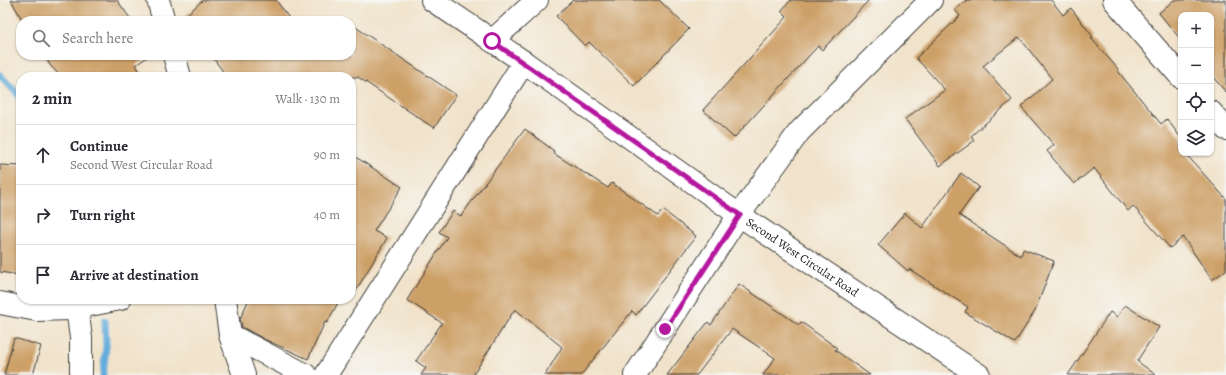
<!DOCTYPE html>
<html lang="en">
<head>
<meta charset="utf-8">
<style>
	body { margin:0; font-family:Alegreya,serif; background:#f2f2f3; color:#2b2b33 }
	.controls { position:absolute; right:12px; top:12px; display:grid; overflow:hidden; border-radius:8px; box-shadow:0 1px 3px #0004 }
	.controls button { width:36px; height:36px; display:grid; place-items:center; padding:0; border:0; border-bottom:1px solid #e1e1e2; background:#fff; color:#2b2b33; font:20px sans-serif }
	.stop { position:absolute; width:12px; height:12px; margin:-9px; border:3px solid #b5179e; border-radius:50%; background:#fff }
	.stop.end { background:#b5179e; border-color:#fff; box-shadow:0 1px 4px #0008 }
	.list { margin:0; padding:0; list-style:none }
	h2 { display:flex; justify-content:space-between; align-items:center; height:52px; margin:0; padding:0 16px; font-size:17px }
	h2 small { font-size:13px; font-weight:400; color:#7c7c81 }
	.list li { display:grid; grid-template-columns:26px 1fr auto; gap:12px; align-items:center; box-sizing:border-box; height:60px; padding:0 16px; border-top:1px solid #e1e1e2 }
	.list b { display:block; font-size:15px; white-space:nowrap }
	.list p { margin:0; font-size:13px; white-space:nowrap; color:#7c7c81 }
	.list em { font-size:13px; font-style:normal; color:#7c7c81 }
	.icon { flex:none; width:22px; height:22px; fill:none; stroke:currentColor; stroke-width:2; stroke-linecap:round; stroke-linejoin:round }
	.map { position:relative; flex:none; width:1226px; height:375px; overflow:hidden }
	.search { position:absolute; background:#fff; box-shadow:0 1px 3px #0004; left:16px; top:16px; width:340px; height:44px; display:flex; align-items:center; gap:10px; box-sizing:border-box; padding:0 14px; border-radius:16px; color:#7c7c81; font-size:15px }
	.panel { position:absolute; background:#fff; box-shadow:0 1px 3px #0004; left:16px; top:72px; width:340px; height:232px; border-radius:16px }
	.map>svg:first-child { display:block }
</style>
</head>
<body>
<div class="map">
<svg width="1226" height="375" viewBox="0 0 1226 375">
	<rect width="100%" height="100%" fill="#f6f6f2"/>
	<filter id="ink" filterUnits="userSpaceOnUse"><feTurbulence type="fractalNoise" baseFrequency=".025" numOctaves="2"/><feDisplacementMap in="SourceGraphic" scale="8" xChannelSelector="R" yChannelSelector="G"/><feConvolveMatrix kernelMatrix="1 2 1 2 8 2 1 2 1" color-interpolation-filters="sRGB"/></filter>
	<filter id="wash" filterUnits="userSpaceOnUse"><feTurbulence type="fractalNoise" baseFrequency=".012" numOctaves="4" result="noise"/><feDisplacementMap in="SourceGraphic" scale="16" xChannelSelector="R" yChannelSelector="G"/><feGaussianBlur stdDeviation="0.9" result="paint"/><feColorMatrix in="noise" values="0 0 0 0 0 0 0 0 0 0 0 0 0 0 0 0 0 1.4 0 .05"/><feComposite in="paint" operator="in"/></filter>
	<g filter="url(#wash)">
		<rect width="100%" height="100%" fill="#f1e3cb"/>
		<g fill="none" stroke-linecap="round" stroke-linejoin="round">
			<g stroke="#64addc" stroke-width="7">
				<polyline points="0,75 21,98"/>
				<polyline points="103,375 106,346 105,321"/>
			</g>
		</g>
		<g id="blocks">
			<g fill="#cda068">
				<polygon points="11,0 117,0 132,21 23,21"/>
				<polygon points="203,0 276,0 291,21 186,21 184,17"/>
				<polygon points="573,0 659,0 689,29 634,86 589,42 585,46 556,16"/>
				<polygon points="791,0 869,0 822,50 818,46 734,138 703,110 787,17 781,11"/>
				<polygon points="967,0 1051,0 1063,15 1071,8 1093,37 1091,38 1118,69 1117,70 1161,124 1167,119 1181,138 1181,153 1185,153 1226,199 1226,270 1212,280 1183,237 1170,248 1133,206 1128,211 1094,168 1074,184 1047,151 1054,145 1021,107 1052,79 1019,37 983,66 1012,100 971,136 974,141 940,166 905,119 945,90 916,58 960,16 955,10"/>
				<polygon points="1174,0 1226,0 1226,92 1211,75 1211,15 1181,15 1181,40 1159,13"/>
				<polygon points="351,24 456,95 434,128 358,77 227,77 211,55 351,55"/>
				<polygon points="44,55 150,55 136,65 143,77 61,77 50,65"/>
				<polygon points="525,129 554,151 553,153 608,188 612,183 658,216 663,210 696,236 636,315 632,311 581,375 545,375 562,347 515,309 473,375 421,375 426,368 416,361 442,323 407,300 447,237 439,232 453,211 461,216"/>
				<polygon points="351,154 402,187 374,231 387,238 351,299"/>
				<polygon points="0,165 21,166 21,264 19,275 0,272"/>
				<polygon points="961,173 979,187 959,215 1021,256 1023,249 1054,261 1035,311 1015,343 965,312 968,307 909,269 908,271 878,245 905,213 922,228"/>
				<polygon points="739,284 799,325 801,322 837,348 835,350 870,375 763,375 775,358 732,329 697,375 667,375 708,322 711,325"/>
				<polygon points="249,299 340,299 327,323 325,322 308,359 264,339 242,327 240,319"/>
				<polygon points="1125,305 1159,327 1137,361 1156,375 1068,375 1110,312 1117,317"/>
				<polygon points="14,338 41,346 33,375 4,375"/>
			</g>
		</g>
	</g>
	<g filter="url(#ink)">
		<use href="#blocks" fill-opacity="0" stroke="#3c3a36" stroke-width="1"/>
		<g fill="none" stroke-linecap="round" stroke-linejoin="round">
			<defs>
				<g id="minor">
					<polyline points="158,0 164,21"/>
					<path id="s1" d="M432 0 524 62 739 215 979 375"/>
					<polyline points="1114,0 1181,77"/>
					<polyline points="492,41 537,0"/>
					<polyline points="174,55 180,77"/>
					<polyline points="1211,112 1226,129"/>
					<polyline points="225,299 230,335 244,375"/>
					<polyline points="0,303 37,310 70,309 120,299"/>
					<polyline points="77,308 81,338 81,375"/>
					<polyline points="230,335 306,375"/>
					<polyline points="326,375 524,62"/>
					<polyline points="635,375 739,215 799,132 931,0"/>
				</g>
			</defs>
			<use href="#minor" stroke="#3c3a36" stroke-width="24"/>
			<use href="#minor" stroke="#fff" stroke-width="22"/>
		</g>
	</g>
	<g fill="none" stroke-linecap="round" stroke-linejoin="round" filter="url(#ink)">
		<polyline stroke="#b5179e" stroke-width="5" points="492,41 740,215 665,329"/>
	</g>
	<g text-anchor="middle" dominant-baseline="central" stroke-width="3.5" stroke-linejoin="round" paint-order="stroke">
		<g font-size="12" fill="#1c1c1c" stroke="#f6f6f2">
			<text stroke="none"><textPath href="#s1" startOffset="451">Second West Circular Road</textPath></text>
		</g>
	</g>
</svg>
<div class="controls">
<button>+</button>
<button>−</button>
<button><svg class="icon" aria-label="locate" viewBox="0 0 24 24"><circle cx="12" cy="12" r="6"/><path d="M12 2v4M12 18v4M2 12h4M18 12h4"/></svg></button>
<button><svg class="icon" aria-label="layers" viewBox="0 0 24 24"><path d="M12 4l9 5-9 5-9-5zM3 14l9 5 9-5"/></svg></button>
</div>
<div class="stop" style="left:492px;top:41px"></div>
<div class="stop end" style="left:665px;top:329px"></div>
<div class="search"><svg class="icon" aria-label="search" viewBox="0 0 24 24"><circle cx="10" cy="10" r="6"/><path d="M15 15l6 6"/></svg>Search here</div>
<section class="panel">
<h2>2 min<small>Walk · 130 m</small></h2>
<ul class="list">
<li><svg class="icon" aria-label="ahead" viewBox="0 0 24 24"><path d="M12 20V5M6 11l6-6 6 6"/></svg><div><b>Continue</b><p>Second West Circular Road</p></div><em>90 m</em></li>
<li><svg class="icon" aria-label="right" viewBox="0 0 24 24"><path d="M7 20v-9h11M14 6l5 5-5 5"/></svg><div><b>Turn right</b></div><em>40 m</em></li>
<li><svg class="icon" aria-label="arrive" viewBox="0 0 24 24"><path d="M6 21V4h12l-3 4 3 4H6"/></svg><div><b>Arrive at destination</b></div></li>
</ul>
</section>
</div>
</body>
</html>
